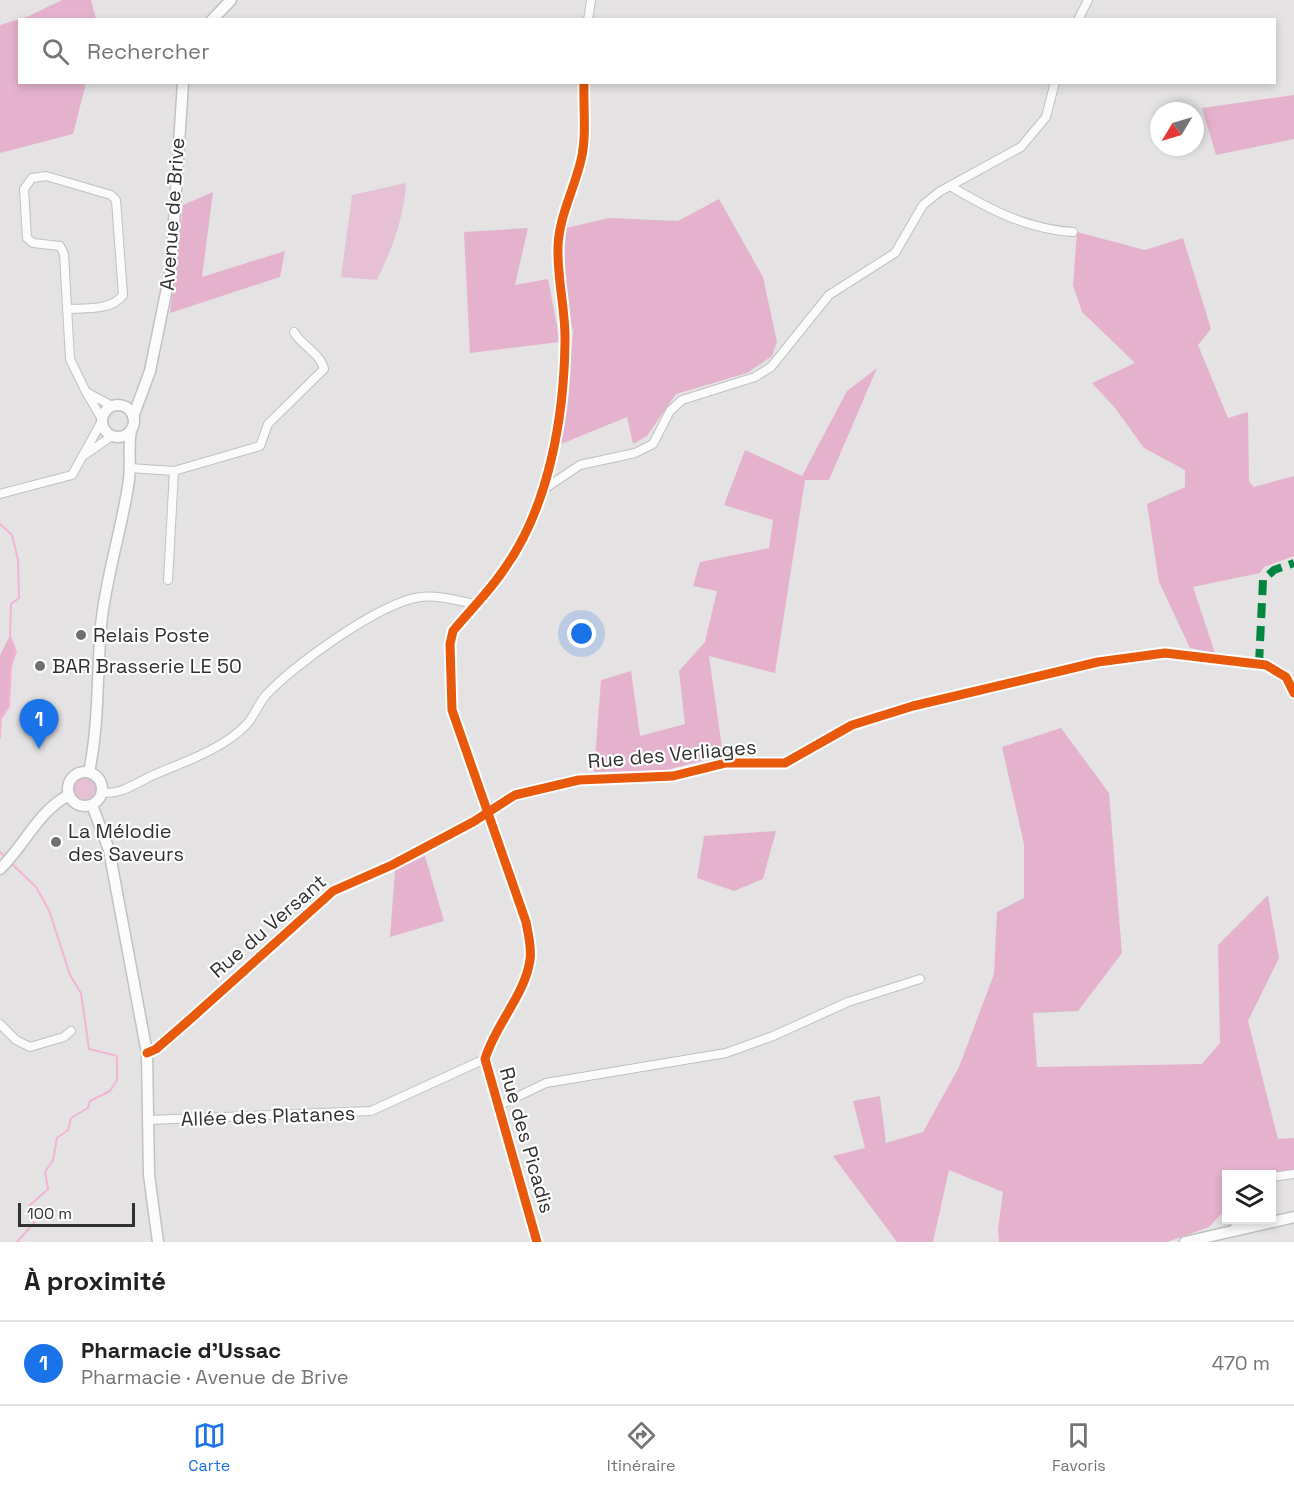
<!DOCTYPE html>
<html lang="fr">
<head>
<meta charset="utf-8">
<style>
	body { margin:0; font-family:"Space Grotesk",sans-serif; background:#f6f6f6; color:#202124 }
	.controls { position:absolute; right:18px; bottom:18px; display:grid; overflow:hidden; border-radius:0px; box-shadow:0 3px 9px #0003 }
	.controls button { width:54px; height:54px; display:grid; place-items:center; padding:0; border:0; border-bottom:2px solid #e0e0e0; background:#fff; color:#202124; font:30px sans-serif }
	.compass { position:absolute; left:1150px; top:102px; width:54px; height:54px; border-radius:50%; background:#fff; box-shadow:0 3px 9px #0003; rotate:232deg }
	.scale { position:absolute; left:18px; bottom:15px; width:117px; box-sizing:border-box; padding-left:6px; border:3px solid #323132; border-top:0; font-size:16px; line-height:21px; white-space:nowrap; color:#323132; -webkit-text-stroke:4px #fff; paint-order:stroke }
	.you { position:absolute; left:582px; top:634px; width:21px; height:21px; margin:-15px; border:4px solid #fff; border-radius:50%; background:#1a73e8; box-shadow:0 0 0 9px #1a73e833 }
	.badge { display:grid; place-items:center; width:39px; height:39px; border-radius:50%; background:#1a73e8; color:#fff; font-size:20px; font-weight:700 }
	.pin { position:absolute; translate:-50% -50px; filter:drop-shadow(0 2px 3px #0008) }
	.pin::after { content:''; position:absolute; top:32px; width:21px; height:18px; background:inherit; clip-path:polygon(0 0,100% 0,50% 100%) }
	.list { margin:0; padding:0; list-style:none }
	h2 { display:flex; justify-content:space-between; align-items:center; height:78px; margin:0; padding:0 24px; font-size:26px }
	h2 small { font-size:20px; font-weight:400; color:#757577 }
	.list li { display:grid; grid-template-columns:39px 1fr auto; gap:18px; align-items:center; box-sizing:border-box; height:84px; padding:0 24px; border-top:2px solid #e0e0e0 }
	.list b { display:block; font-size:22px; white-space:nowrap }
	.list p { margin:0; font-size:20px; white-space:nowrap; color:#757577 }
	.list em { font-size:20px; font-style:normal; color:#757577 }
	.icon { flex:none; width:33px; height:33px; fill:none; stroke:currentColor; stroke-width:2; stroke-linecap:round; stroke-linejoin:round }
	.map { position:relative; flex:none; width:1294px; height:1242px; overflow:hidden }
	.search { position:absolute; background:#fff; box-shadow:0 3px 9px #0003; left:18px; right:18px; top:18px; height:66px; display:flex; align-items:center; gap:15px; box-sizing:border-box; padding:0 21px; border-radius:0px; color:#757577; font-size:22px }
	.sheet { height:162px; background:#fff }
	nav { display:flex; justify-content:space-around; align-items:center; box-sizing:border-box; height:84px; border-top:2px solid #e0e0e0; background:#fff; font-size:16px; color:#757577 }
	nav a { display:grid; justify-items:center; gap:3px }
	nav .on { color:#1a73e8 }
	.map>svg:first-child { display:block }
</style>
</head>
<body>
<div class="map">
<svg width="1294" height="1242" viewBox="0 0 1294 1242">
	<rect width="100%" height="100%" fill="#e4e2e3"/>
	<g fill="#e6c1d5">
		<path d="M406 183C404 218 392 249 377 280L341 277 352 195Z"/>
		<circle cx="85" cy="789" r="12"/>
	</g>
	<g fill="#e5b2ce">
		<polygon points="62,0 91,0 96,19 20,20 20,82 86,83 73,134 0,153 0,25 29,16"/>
		<polygon points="1294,95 1294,139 1216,155 1202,108"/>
		<polygon points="213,192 202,277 285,251 280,277 170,313 183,205"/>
		<polygon points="719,199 763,277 777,342 772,356 747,373 676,394 647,436 633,444 627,417 561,444 573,332 563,276 566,228 609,218 678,221"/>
		<polygon points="528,228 515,285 548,279 560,342 470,353 464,232"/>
		<polygon points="1077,232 1145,250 1183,238 1211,329 1198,345 1228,418 1248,412 1249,482 1254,487 1294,476 1294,556 1264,567 1260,573 1193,587 1215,653 1190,648 1159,582 1147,504 1185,487 1185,470 1144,448 1115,408 1092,383 1135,363 1082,312 1073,285"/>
		<polygon points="877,368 829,480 805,480 775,673 709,656 723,755 667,770 594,772 601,680 631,671 640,736 685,724 679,671 705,642 717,591 693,586 700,562 769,548 773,520 724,505 745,450 802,476 847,391"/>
		<polygon points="10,636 16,651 11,666 9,707 1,718 0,738 0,655"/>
		<polygon points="1061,728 1109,793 1122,953 1078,1011 1033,1013 1037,1067 1202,1064 1220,1043 1218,945 1268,895 1279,958 1248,1021 1278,1139 1294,1138 1294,1169 1266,1174 1226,1174 1226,1209 1209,1227 1167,1242 999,1242 998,1229 1003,1192 949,1170 933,1242 897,1242 833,1156 865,1148 853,1101 880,1096 886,1143 923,1132 959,1067 994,974 997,912 1024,898 1024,844 1002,747"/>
		<polygon points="776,831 763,879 734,891 697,878 704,836"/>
		<polygon points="425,856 444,921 390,937 395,870"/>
	</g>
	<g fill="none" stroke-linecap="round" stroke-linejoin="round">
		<g stroke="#f5b2d6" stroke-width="2">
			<polyline points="0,524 12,535 18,560 19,598 11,604 10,636 16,651 11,666 9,707 1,718 0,738"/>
			<polyline points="0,852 7,859"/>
			<polyline points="11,863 36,887 49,910 70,975 81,993 89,1049 117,1056 117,1080 110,1091 90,1101 88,1108 71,1118 68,1130 57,1138 53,1160 45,1172 48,1189 29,1206 34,1223 17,1242"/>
		</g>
		<defs>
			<g id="street">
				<polyline points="588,20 591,0"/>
				<polyline points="1078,20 1088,0"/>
				<path d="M950 186C989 209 1026 229 1073 232"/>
				<path d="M67 309C86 308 111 311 123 295L116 200 111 195 46 176 32 178 24 189 27 238 33 243 60 246 64 254 70 359 86 392"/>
				<polyline points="102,419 86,392 112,406"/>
				<polyline points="86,454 112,436"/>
				<path d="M129 468 174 471 260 446 268 424 324 369C320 353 302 346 294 332"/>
				<polyline points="541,491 580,465 635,453 653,444 670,411 682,400 755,377 771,367 829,295 895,253 923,205 939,192 1021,147 1046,117 1055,82"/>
				<polyline points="0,494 72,475 102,421"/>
				<polyline points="168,580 174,471"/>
				<path d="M102 792C118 796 135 784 149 777 180 763 221 751 246 725 254 717 258 704 266 695 294 665 379 603 420 597 438 595 456 600 474 604"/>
				<polyline points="0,1024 16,1040 30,1047 64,1037 71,1031"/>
				<polyline points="147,1053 156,1049 195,1015 333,891 392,865 473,822 515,795 579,780 673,776 726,763 785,763 852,725 913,706 1098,662 1165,653 1266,665 1286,677 1294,693"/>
				<polyline points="500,1105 546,1083 726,1053 773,1036 848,1002 920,979"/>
				<polyline points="148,1120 371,1111 485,1059"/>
				<polyline points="1272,1177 1294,1174"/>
				<polyline points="1235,1229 1236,1220"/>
				<path d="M537 1242 485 1059C495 1025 525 995 530 960 532 947 528 934 526 922L452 710 450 644 453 631C470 610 490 591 505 568 549 506 564 417 565 342 566 312 557 280 558 247 559 216 574 190 581 160 587 136 583 107 584 82"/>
			</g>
			<g id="secondary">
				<polyline points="212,20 231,0"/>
				<circle cx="118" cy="421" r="16"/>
				<polyline points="133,417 150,371 171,268 183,82"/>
				<circle cx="85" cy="789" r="17"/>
				<path d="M89 772C99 724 97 675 101 625 106 576 122 529 129 480 131 463 128 447 131 430"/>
				<polyline points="92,805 109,850 147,1053 149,1175 158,1242"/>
				<path d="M0 869C25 845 38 811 69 795"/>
				<polyline points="1185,1242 1294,1217"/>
			</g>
		</defs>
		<use href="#street" stroke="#c2c0c1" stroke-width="10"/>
		<use href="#secondary" stroke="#c2c0c1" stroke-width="13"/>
		<use href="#street" stroke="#fbfbfb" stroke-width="8"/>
		<use href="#secondary" stroke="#fbfbfb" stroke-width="10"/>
		<polyline stroke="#00873e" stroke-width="8" stroke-dasharray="15 8" stroke-linecap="butt" points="1259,664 1263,580 1274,570 1294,563"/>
		<defs>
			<g id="cycleway">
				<polyline points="147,1053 156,1049 195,1015 333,891 392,865 473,822 515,795 579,780 673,776 726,763 785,763 852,725 913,706 1098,662 1165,653 1266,665 1286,677 1294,693"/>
				<path d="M537 1242 485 1059C495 1025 525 995 530 960 532 947 528 934 526 922L452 710 450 644 453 631C470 610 490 591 505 568 549 506 564 417 565 342 566 312 557 280 558 247 559 216 574 190 581 160 587 136 583 107 584 82"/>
			</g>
		</defs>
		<use href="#cycleway" stroke="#fff" stroke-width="13"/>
		<use href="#cycleway" stroke="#e8590c" stroke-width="9"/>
	</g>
	<g fill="#706f70" stroke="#fff" stroke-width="2">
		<circle cx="81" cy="635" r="6"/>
		<circle cx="40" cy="666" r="6"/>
		<circle cx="56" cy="842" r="6"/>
	</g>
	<g text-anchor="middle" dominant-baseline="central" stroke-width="4.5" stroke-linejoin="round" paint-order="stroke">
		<g font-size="20" fill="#323132" stroke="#fff">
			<text transform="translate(172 214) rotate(-86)">Avenue de Brive</text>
			<text transform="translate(672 754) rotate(-5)">Rue des Verliages</text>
			<text transform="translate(268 926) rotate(-41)">Rue du Versant</text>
			<text transform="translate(268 1116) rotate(-2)">Allée des Platanes</text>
			<text transform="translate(527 1140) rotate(74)">Rue des Picadis</text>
		</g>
		<g font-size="20" fill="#323132" stroke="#fff" text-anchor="start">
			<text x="93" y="635">Relais Poste</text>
			<text x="52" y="666">BAR Brasserie LE 50</text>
			<text x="68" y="831">La Mélodie<tspan x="68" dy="23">des Saveurs</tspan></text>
		</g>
	</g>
</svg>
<div class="controls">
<button><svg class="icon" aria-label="layers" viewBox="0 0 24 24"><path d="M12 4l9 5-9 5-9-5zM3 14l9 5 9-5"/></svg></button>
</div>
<svg class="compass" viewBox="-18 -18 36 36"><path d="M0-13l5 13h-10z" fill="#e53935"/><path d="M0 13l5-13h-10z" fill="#757577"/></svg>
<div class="scale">100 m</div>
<div class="you"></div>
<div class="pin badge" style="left:39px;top:749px">1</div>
<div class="search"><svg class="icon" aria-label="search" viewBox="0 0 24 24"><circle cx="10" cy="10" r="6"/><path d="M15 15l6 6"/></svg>Rechercher</div>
</div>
<section class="sheet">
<h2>À proximité<small></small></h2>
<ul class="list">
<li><span class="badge">1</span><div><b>Pharmacie d'Ussac</b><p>Pharmacie · Avenue de Brive</p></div><em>470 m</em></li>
</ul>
</section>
<nav>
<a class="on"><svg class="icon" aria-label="map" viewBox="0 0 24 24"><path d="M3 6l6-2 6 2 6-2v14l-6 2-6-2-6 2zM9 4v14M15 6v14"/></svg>Carte</a>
<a><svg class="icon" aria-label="directions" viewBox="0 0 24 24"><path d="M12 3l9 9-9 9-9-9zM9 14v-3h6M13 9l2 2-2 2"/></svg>Itinéraire</a>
<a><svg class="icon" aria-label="saved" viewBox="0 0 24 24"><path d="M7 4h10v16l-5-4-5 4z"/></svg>Favoris</a>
</nav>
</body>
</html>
